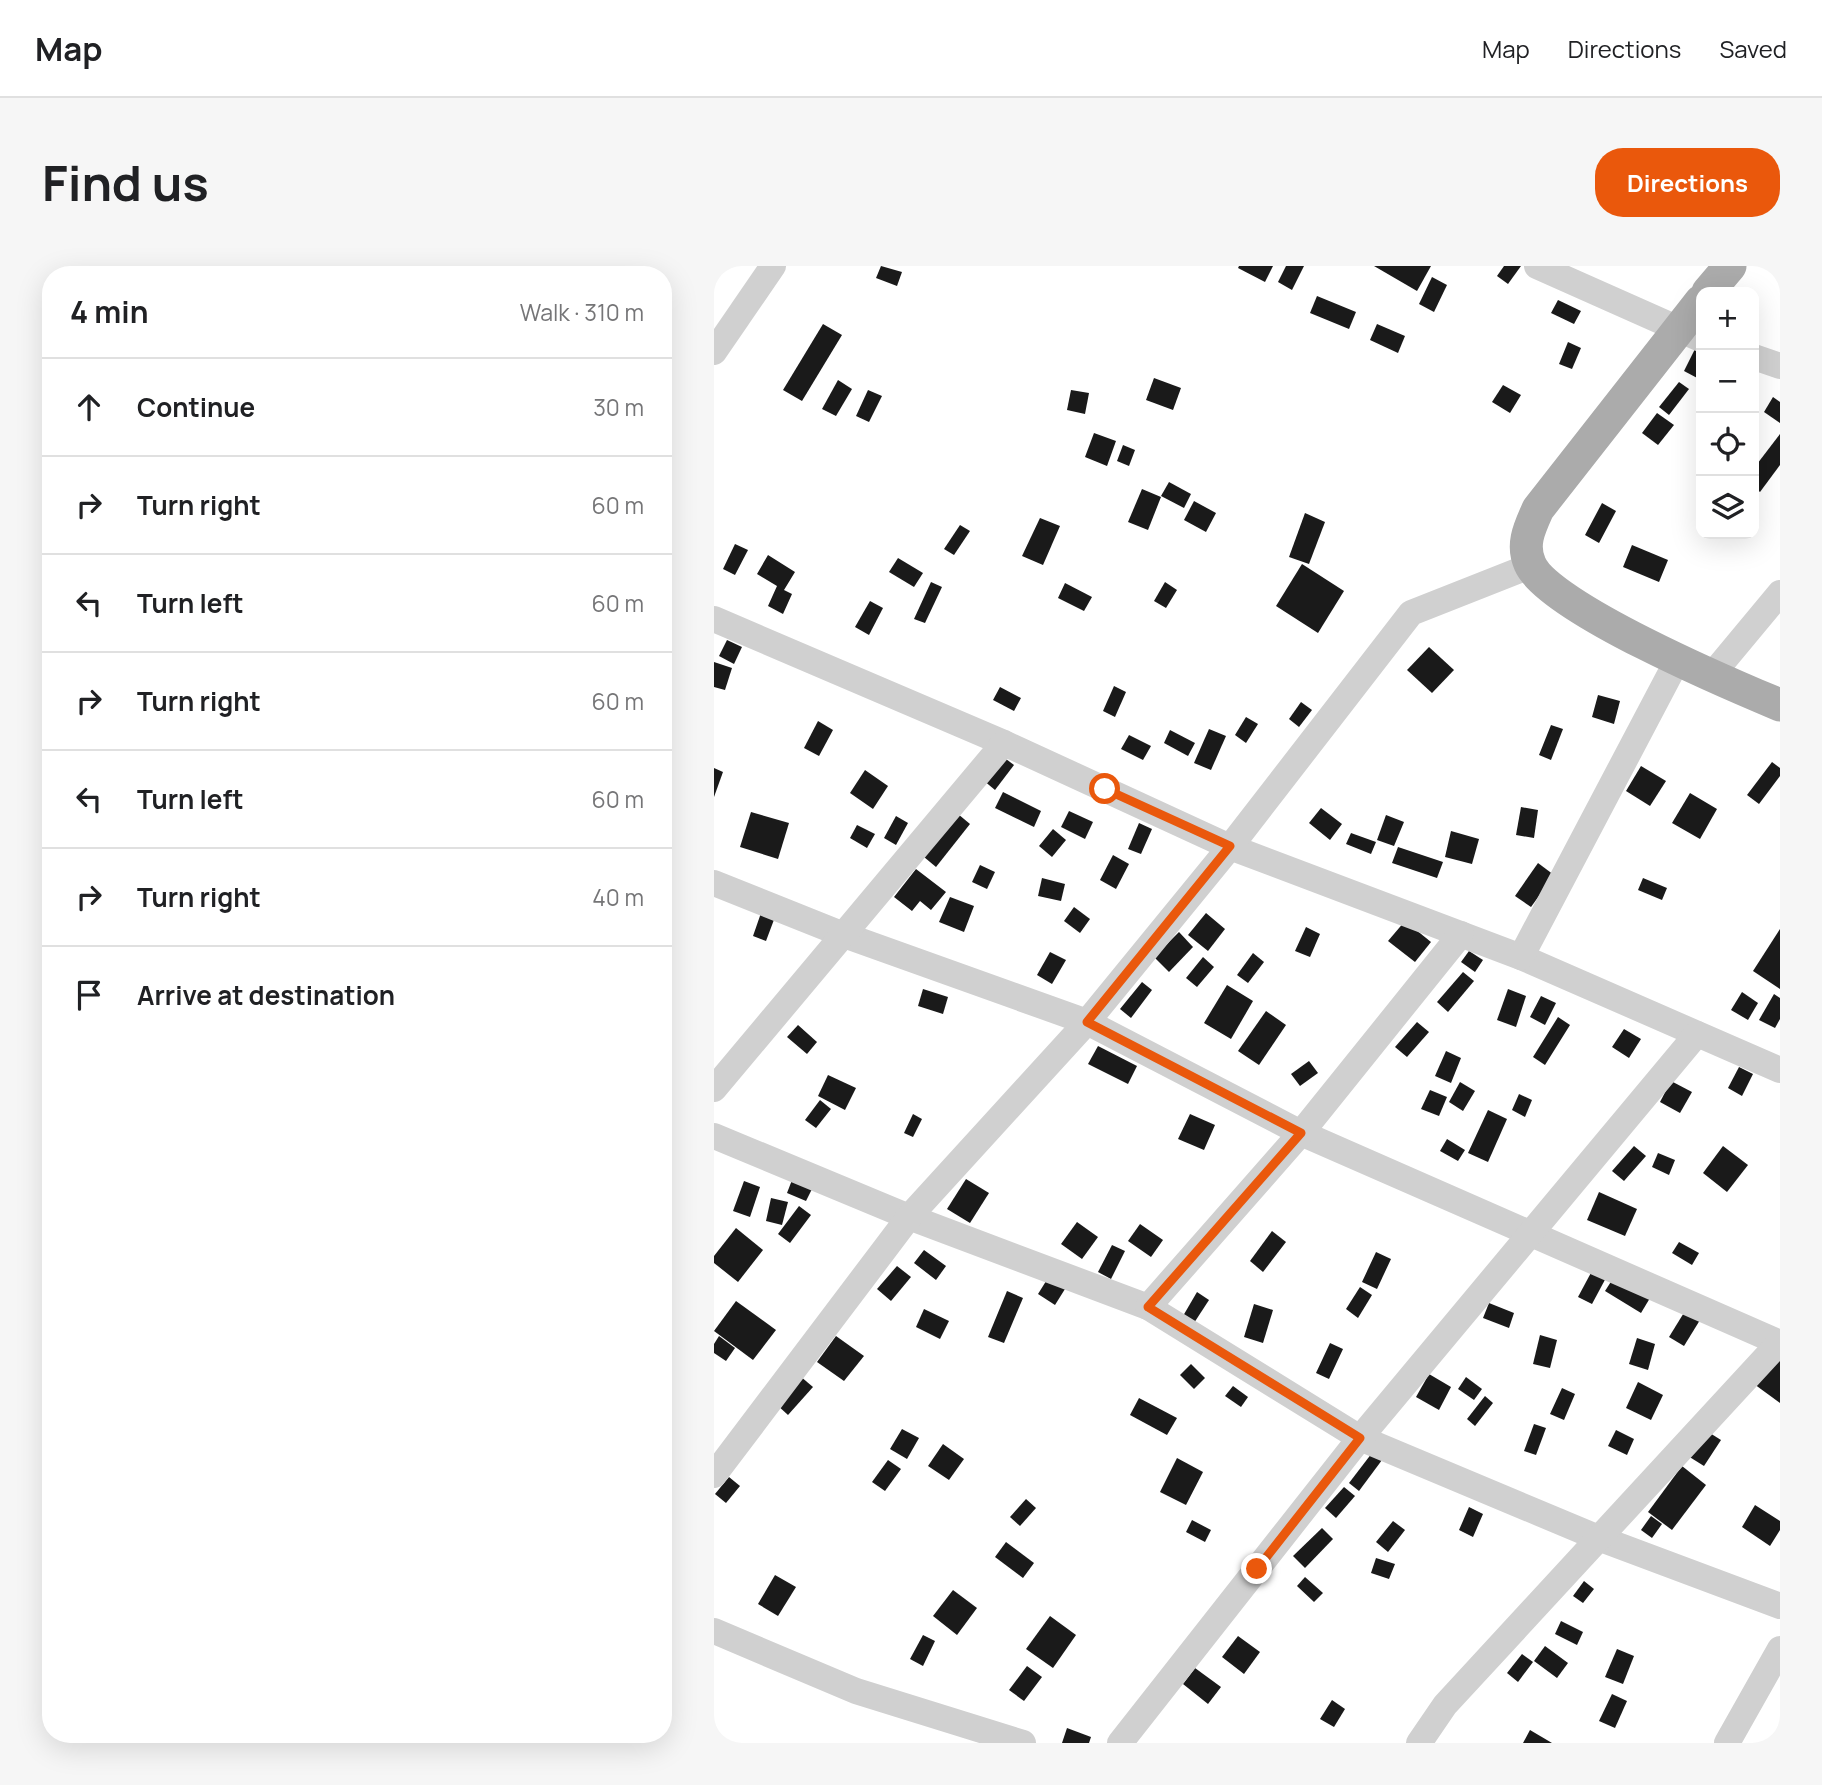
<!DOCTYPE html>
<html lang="en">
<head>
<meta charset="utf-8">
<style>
	body { margin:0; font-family:Manrope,sans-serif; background:#f6f6f6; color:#202124 }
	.controls { position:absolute; right:21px; top:21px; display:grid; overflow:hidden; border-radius:14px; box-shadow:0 7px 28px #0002 }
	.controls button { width:63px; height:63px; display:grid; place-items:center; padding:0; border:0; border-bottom:2px solid #e0e0e0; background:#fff; color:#202124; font:35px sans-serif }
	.stop { position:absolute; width:21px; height:21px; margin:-16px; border:5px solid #ea580c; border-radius:50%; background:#fff }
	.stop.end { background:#ea580c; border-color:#fff; box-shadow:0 2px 7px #0008 }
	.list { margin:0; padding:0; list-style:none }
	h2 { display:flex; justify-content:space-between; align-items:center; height:91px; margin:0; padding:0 28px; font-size:30px }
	h2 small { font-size:23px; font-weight:400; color:#757577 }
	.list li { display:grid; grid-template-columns:46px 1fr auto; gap:21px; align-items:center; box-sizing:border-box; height:98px; padding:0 28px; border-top:2px solid #e0e0e0 }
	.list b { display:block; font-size:26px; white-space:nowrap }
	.list em { font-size:23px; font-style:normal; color:#757577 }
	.icon { flex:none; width:38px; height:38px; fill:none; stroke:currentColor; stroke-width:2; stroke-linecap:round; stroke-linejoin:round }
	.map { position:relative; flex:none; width:1066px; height:1477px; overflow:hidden; border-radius:28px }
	header { display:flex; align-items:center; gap:42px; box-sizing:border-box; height:98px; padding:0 35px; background:#fff; border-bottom:2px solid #e0e0e0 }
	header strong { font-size:33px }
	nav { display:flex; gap:38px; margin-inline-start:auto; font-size:24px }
	.intro { display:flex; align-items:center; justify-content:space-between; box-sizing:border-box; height:168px; padding:0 42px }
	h1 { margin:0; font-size:49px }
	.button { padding:18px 32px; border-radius:28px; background:#ea580c; color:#fff; font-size:24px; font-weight:700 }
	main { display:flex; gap:42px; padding:0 42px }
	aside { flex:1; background:#fff; border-radius:28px; box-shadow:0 7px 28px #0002 }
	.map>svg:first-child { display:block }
</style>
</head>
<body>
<header>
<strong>Map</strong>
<nav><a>Map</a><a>Directions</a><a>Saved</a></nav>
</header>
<div class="intro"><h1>Find us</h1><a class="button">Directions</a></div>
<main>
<aside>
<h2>4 min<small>Walk · 310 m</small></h2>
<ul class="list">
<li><svg class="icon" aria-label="ahead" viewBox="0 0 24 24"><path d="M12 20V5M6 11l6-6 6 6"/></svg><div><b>Continue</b></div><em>30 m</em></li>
<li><svg class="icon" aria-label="right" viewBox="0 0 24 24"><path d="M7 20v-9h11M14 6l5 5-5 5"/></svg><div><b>Turn right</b></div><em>60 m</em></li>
<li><svg class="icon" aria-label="left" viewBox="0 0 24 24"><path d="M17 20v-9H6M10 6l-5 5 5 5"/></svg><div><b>Turn left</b></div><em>60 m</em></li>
<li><svg class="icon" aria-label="right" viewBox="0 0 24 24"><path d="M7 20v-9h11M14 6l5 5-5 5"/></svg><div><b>Turn right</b></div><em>60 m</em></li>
<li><svg class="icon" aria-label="left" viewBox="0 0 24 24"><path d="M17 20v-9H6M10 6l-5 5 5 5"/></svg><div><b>Turn left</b></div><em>60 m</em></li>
<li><svg class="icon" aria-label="right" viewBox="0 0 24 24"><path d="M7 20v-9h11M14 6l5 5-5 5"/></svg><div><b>Turn right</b></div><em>40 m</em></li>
<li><svg class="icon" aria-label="arrive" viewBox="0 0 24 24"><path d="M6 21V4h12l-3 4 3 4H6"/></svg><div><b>Arrive at destination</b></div></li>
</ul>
</aside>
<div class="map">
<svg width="1066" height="1477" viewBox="0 0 1066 1477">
	<rect width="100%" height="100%" fill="#fff"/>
	<g fill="#1a1a1a">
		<polygon points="167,0 188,6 183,20 162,12"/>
		<polygon points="525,0 559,0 551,16 524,2"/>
		<polygon points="572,0 590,0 578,24 564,16"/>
		<polygon points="660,0 717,0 703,25"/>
		<polygon points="790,0 807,0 794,18 783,10"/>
		<polygon points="718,11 733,19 720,46 705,38"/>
		<polygon points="603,30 642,46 635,63 596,47"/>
		<polygon points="844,34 867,45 860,58 837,47"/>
		<polygon points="109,58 128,69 88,135 69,124"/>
		<polygon points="663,58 691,70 684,87 656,74"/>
		<polygon points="854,76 867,82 858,103 845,98"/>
		<polygon points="983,79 987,81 987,114 970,105"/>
		<polygon points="440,112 467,122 459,144 432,134"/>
		<polygon points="124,114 138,123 122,150 108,143"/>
		<polygon points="965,116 975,123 955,149 945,141"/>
		<polygon points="789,119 807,129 796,147 778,136"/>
		<polygon points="154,124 168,130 155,156 142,150"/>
		<polygon points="357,124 375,127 371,148 353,144"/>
		<polygon points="1059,131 1066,136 1066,157 1050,146"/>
		<polygon points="943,147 960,159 944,179 928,167"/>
		<polygon points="380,167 402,175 393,200 371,191"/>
		<polygon points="1066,168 1066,199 1046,226 1040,221 1040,202"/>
		<polygon points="409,179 421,184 415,200 403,195"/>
		<polygon points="455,216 477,228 470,242 447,230"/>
		<polygon points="428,223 447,231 434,264 414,256"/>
		<polygon points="480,235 502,247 492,266 470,254"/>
		<polygon points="888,237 902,245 885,277 871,269"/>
		<polygon points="591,247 611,256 595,298 575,291"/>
		<polygon points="326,252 346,260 329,299 308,290"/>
		<polygon points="246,259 256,265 240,289 230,283"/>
		<polygon points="21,278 34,284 21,309 9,303"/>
		<polygon points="918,279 954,294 945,316 909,301"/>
		<polygon points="54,289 81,306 70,324 78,328 69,348 54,340 63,320 43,308"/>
		<polygon points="184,292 209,307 200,321 175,306"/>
		<polygon points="588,298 630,325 604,367 562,340"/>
		<polygon points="217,316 228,321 211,357 200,353"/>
		<polygon points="451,316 463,324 452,342 440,335"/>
		<polygon points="351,317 378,331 370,345 344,332"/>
		<polygon points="156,335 169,342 155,369 141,361"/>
		<polygon points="13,374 28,381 20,398 5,390"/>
		<polygon points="715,381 740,404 718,427 693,404"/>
		<polygon points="0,396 18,402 11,424 0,421"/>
		<polygon points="400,420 412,426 401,451 389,445"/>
		<polygon points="286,421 307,432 300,445 279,434"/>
		<polygon points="884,429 906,435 900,458 878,451"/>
		<polygon points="587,436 598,444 585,461 575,453"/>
		<polygon points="532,451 544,458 532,477 521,469"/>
		<polygon points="104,455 119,464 105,490 90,482"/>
		<polygon points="837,459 849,463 837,494 825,489"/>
		<polygon points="495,463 512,470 497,504 480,497"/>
		<polygon points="456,464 481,477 474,490 450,477"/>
		<polygon points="415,469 437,480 429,494 407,483"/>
		<polygon points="288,490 300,499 281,524 269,514"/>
		<polygon points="1058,496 1066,502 1066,510 1045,538 1033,529"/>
		<polygon points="927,500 952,515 936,540 912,525"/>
		<polygon points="0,502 9,506 0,531"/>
		<polygon points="151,504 174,520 159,543 136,527"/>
		<polygon points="289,526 327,545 320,561 281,542"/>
		<polygon points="976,527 1003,543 986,573 958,557"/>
		<polygon points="807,541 824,544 820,572 802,569"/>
		<polygon points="607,542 628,558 616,574 595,557"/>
		<polygon points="355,545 379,556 371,573 347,561"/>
		<polygon points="37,546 75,557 64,593 26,581"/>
		<polygon points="244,548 256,558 222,601 210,591"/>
		<polygon points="672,549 690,556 680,580 663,574"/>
		<polygon points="182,550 194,557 182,579 170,572"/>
		<polygon points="425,557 438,563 427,588 414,583"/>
		<polygon points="143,559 161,568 153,582 136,572"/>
		<polygon points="339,563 352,574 338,591 325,580"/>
		<polygon points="737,565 765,573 758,598 731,591"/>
		<polygon points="637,567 662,576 657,588 632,578"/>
		<polygon points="684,581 729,596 723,612 678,597"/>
		<polygon points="399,589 415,598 402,623 386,614"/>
		<polygon points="824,597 840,609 817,641 801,630"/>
		<polygon points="266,599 281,606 273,623 258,616"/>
		<polygon points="202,603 232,626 217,644 206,635 198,645 180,631"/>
		<polygon points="328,612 351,618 347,635 324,630"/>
		<polygon points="929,612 953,622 948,634 924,624"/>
		<polygon points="236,631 260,640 250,666 225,656"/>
		<polygon points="360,641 376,653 366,667 350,655"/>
		<polygon points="47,647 61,651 52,675 39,670"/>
		<polygon points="492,647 511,663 494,685 474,669"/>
		<polygon points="691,655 717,676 701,696 674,675"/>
		<polygon points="592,661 606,668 596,691 581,685"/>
		<polygon points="1066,663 1066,723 1039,705"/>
		<polygon points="465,666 479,681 455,706 440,691"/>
		<polygon points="755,685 769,694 761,706 747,696"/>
		<polygon points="336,686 352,694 338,718 323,709"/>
		<polygon points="539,687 550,696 534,717 523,709"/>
		<polygon points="489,691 500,701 483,721 472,712"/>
		<polygon points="749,706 760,715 734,746 723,736"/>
		<polygon points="428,716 438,724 417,752 406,743"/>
		<polygon points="513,719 539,735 517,773 490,757"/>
		<polygon points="209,723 234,731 229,748 204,740"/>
		<polygon points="794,723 812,730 802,761 783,754"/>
		<polygon points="1028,726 1044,737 1034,754 1017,744"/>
		<polygon points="1060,728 1066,732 1066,753 1061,762 1045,754"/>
		<polygon points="827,730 842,737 831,759 816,751"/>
		<polygon points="552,745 572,759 545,799 524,785"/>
		<polygon points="844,751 856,759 831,799 819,791"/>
		<polygon points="703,756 715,766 693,791 681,781"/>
		<polygon points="84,759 103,776 93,788 73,771"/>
		<polygon points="910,763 927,773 915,792 898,781"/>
		<polygon points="384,780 423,800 414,818 374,798"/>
		<polygon points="732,785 747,792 737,817 721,810"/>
		<polygon points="595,795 604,807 586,820 577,808"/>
		<polygon points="1025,801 1039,808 1028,830 1014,822"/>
		<polygon points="114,809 142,822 131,844 104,830"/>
		<polygon points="957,815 978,826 966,847 946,836"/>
		<polygon points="746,816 761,825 749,845 735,836"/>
		<polygon points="716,824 733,831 725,850 707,843"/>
		<polygon points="805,828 818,834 811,851 798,844"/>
		<polygon points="106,834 117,843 102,862 91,854"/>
		<polygon points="774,844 793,853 774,896 754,887"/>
		<polygon points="199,848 208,853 199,871 190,867"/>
		<polygon points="476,848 501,859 490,884 464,873"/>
		<polygon points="733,873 751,884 744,895 726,885"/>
		<polygon points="920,880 932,890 910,915 898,905"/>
		<polygon points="1009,880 1034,899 1013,926 989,907"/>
		<polygon points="944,887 961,894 955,909 938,901"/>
		<polygon points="252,913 275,927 256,957 233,943"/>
		<polygon points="78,914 98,923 92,935 73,927"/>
		<polygon points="30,915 46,921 36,951 19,945"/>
		<polygon points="885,926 923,943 911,970 873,954"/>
		<polygon points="57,932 74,936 68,959 52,955"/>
		<polygon points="85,940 97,949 76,977 64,968"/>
		<polygon points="363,956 384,971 368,993 347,978"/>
		<polygon points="426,958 449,974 437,991 414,975"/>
		<polygon points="22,962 49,984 24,1016 0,997 0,990"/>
		<polygon points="558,965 572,976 549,1006 536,995"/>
		<polygon points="965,976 985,987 978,999 958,987"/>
		<polygon points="398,979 411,985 397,1013 384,1006"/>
		<polygon points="210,984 232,1000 222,1014 200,997"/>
		<polygon points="662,986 677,993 663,1023 648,1016"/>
		<polygon points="183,1000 197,1011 177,1035 163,1023"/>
		<polygon points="879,1003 893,1010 878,1038 864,1031"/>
		<polygon points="900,1011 936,1032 927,1047 891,1025"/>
		<polygon points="334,1012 351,1023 341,1039 324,1028"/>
		<polygon points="646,1021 658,1029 644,1052 632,1043"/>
		<polygon points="293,1025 309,1032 290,1077 274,1071"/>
		<polygon points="483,1026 495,1034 480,1057 469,1050"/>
		<polygon points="22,1035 62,1064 39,1094 0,1065"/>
		<polygon points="775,1037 800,1047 795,1062 769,1052"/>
		<polygon points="540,1038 559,1044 549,1077 530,1071"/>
		<polygon points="210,1043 235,1055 226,1073 202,1061"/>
		<polygon points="971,1045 986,1054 970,1080 955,1071"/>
		<polygon points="826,1069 843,1074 836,1102 819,1098"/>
		<polygon points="5,1070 21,1082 12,1095 0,1087 0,1078"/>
		<polygon points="122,1070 150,1090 130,1115 103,1096"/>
		<polygon points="923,1072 941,1078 934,1104 915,1098"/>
		<polygon points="616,1077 629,1083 615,1113 602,1107"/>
		<polygon points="1066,1093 1066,1137 1040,1118"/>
		<polygon points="477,1098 491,1112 480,1123 466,1109"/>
		<polygon points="715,1108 737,1121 725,1144 702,1131"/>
		<polygon points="86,1110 99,1121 74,1149 62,1138"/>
		<polygon points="752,1111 768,1123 760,1134 744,1123"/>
		<polygon points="924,1116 949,1129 937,1154 912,1142"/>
		<polygon points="519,1120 534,1131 527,1141 511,1130"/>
		<polygon points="848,1122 861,1128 850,1154 836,1148"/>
		<polygon points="771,1130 779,1137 761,1160 753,1153"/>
		<polygon points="425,1132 463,1152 453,1169 416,1149"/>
		<polygon points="820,1158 832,1162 822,1189 810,1185"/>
		<polygon points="188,1163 205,1172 193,1193 176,1183"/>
		<polygon points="902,1164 920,1173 913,1189 894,1180"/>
		<polygon points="991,1164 1007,1174 990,1200 974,1190"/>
		<polygon points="229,1178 250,1193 235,1214 214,1200"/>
		<polygon points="658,1187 668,1194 645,1225 635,1217"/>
		<polygon points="463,1192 489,1206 472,1239 446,1226"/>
		<polygon points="174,1194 187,1203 171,1225 158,1216"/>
		<polygon points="968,1200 992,1219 958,1264 934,1246"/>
		<polygon points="15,1211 26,1220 12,1237 1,1228"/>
		<polygon points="630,1221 641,1230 622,1252 611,1242"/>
		<polygon points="312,1233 322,1242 306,1260 296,1251"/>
		<polygon points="1041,1239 1066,1255 1066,1264 1056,1280 1028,1261"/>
		<polygon points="755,1241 769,1248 759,1271 745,1264"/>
		<polygon points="937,1250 948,1258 938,1272 927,1264"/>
		<polygon points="478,1254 497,1264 491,1276 472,1266"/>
		<polygon points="679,1255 691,1264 674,1286 662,1276"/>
		<polygon points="608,1262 619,1273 591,1302 579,1290"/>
		<polygon points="292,1276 320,1297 309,1312 281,1291"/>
		<polygon points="662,1292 681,1298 675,1313 657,1307"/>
		<polygon points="61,1309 82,1321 64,1350 44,1338"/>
		<polygon points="591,1311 609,1327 600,1336 583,1320"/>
		<polygon points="870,1315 880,1323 869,1337 859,1330"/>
		<polygon points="239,1324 263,1342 243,1369 219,1350"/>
		<polygon points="336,1350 362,1369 339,1402 312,1383"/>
		<polygon points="847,1355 869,1366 863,1379 841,1368"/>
		<polygon points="209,1369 221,1375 209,1400 196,1393"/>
		<polygon points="524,1370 546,1386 530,1408 508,1391"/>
		<polygon points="831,1380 854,1397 843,1412 820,1395"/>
		<polygon points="903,1383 920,1390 909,1418 891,1411"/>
		<polygon points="808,1388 819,1396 804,1416 793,1407"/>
		<polygon points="313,1400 328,1411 310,1435 295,1424"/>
		<polygon points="481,1402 507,1421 494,1438 469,1418"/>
		<polygon points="898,1428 913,1435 901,1462 885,1455"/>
		<polygon points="618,1434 631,1443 620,1461 606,1453"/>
		<polygon points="353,1462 377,1471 375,1477 348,1477"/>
		<polygon points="816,1464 838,1477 809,1477"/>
	</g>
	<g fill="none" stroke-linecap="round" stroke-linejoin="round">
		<g stroke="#d0d0d0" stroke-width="26">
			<polyline points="823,0 987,73"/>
			<polyline points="0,86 59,0"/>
			<polyline points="1040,91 1066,100"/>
			<polyline points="0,353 290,477 516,581 807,691 1066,804"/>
			<polyline points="997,410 1066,327"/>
			<polyline points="0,617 130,669 373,756 587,867 1066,1077"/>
			<polyline points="807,691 964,393"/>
			<polyline points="0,823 290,477"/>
			<polyline points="0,870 195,951 434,1041 646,1172 887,1273 1066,1340"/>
			<polyline points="434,1041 587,867 747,668"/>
			<polyline points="0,1209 195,951 373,756 516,581 697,347 816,300"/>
			<polyline points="0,1365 142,1425 309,1477"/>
			<polyline points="406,1477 646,1172 983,768"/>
			<polyline points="705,1477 731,1439 1065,1077"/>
			<polyline points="1013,1477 1066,1383"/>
		</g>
		<g stroke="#ababab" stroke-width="33">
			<polyline points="994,26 1016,0"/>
			<path d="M987 35 824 243C816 261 807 278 816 298 834 341 1018 419 1066 439"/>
		</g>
	</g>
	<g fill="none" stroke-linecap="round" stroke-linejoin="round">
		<polyline stroke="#ea580c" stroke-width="9" points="391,523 516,580 373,756 587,867 434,1041 646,1172 543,1303"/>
	</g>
</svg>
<div class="controls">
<button>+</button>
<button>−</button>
<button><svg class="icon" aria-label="locate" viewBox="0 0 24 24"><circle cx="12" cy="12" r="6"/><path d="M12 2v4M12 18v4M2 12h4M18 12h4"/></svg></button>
<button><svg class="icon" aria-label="layers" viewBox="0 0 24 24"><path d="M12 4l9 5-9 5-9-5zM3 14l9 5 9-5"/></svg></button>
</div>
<div class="stop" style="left:391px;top:523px"></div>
<div class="stop end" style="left:543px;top:1303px"></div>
</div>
</main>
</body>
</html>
